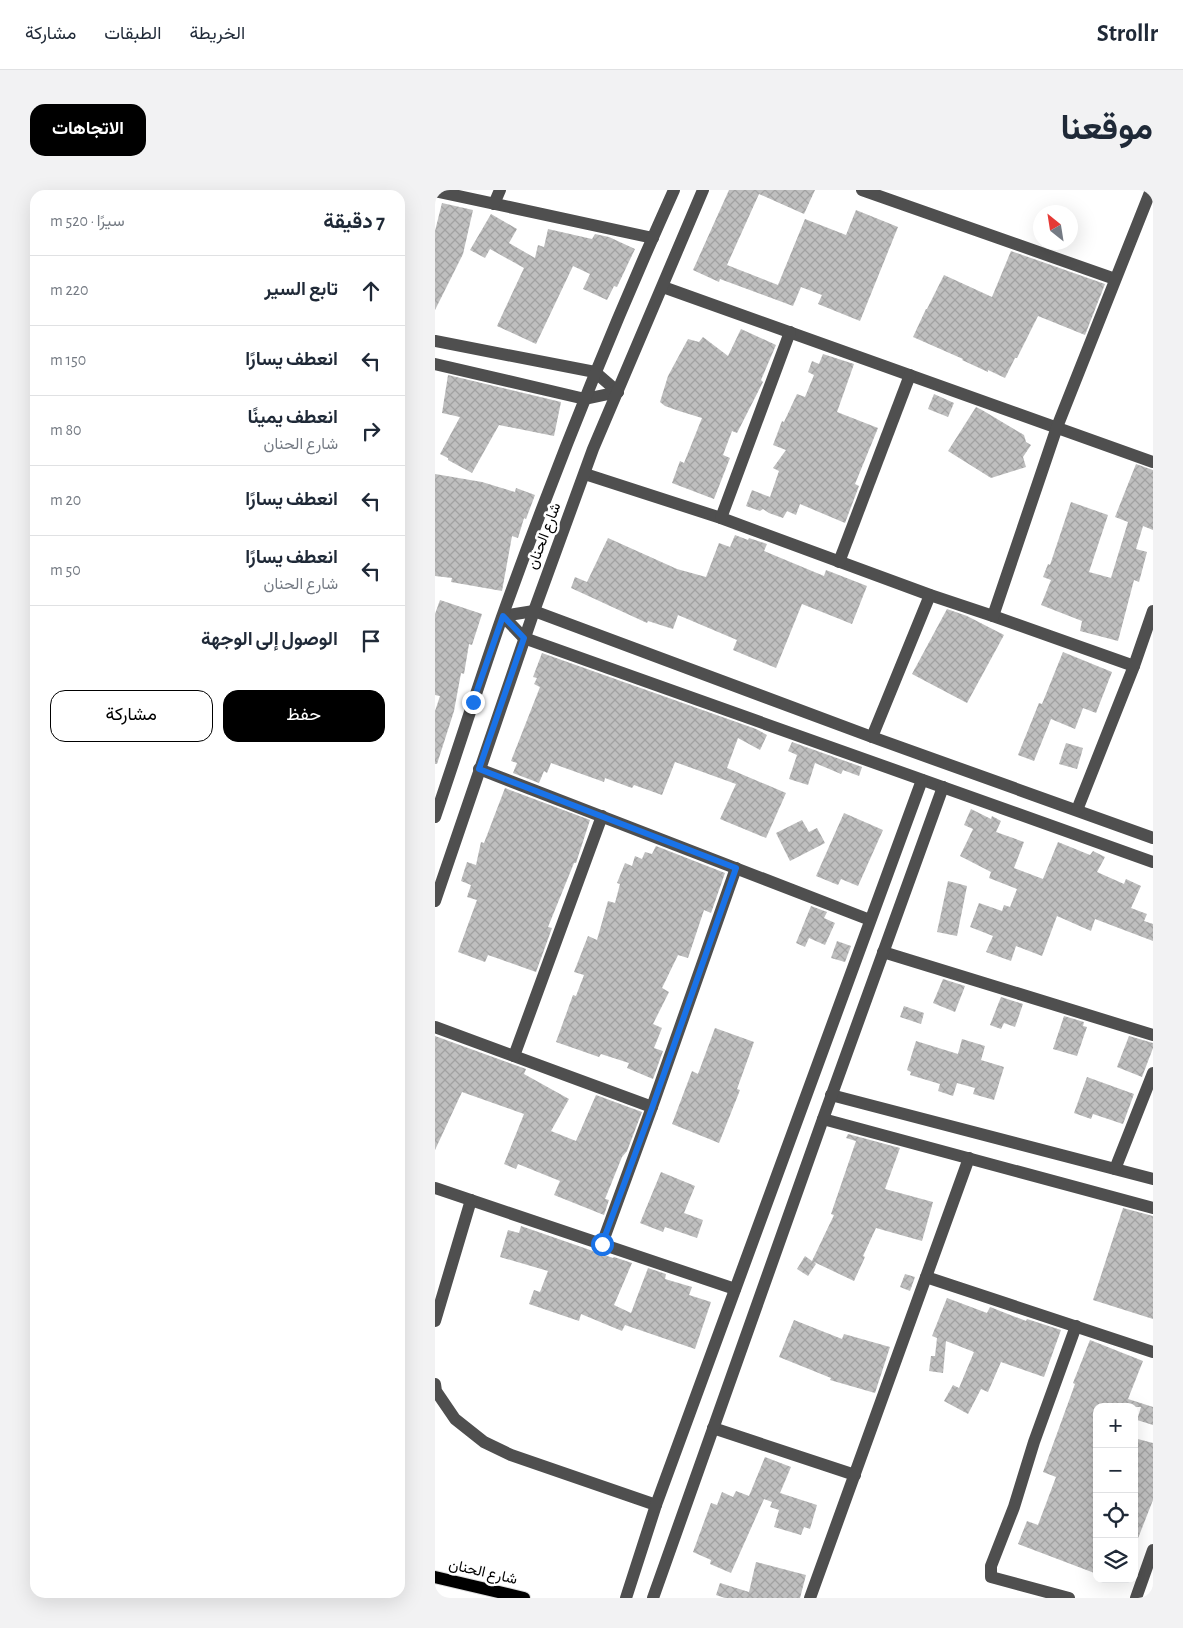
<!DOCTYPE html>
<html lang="ar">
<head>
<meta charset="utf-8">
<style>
	body { margin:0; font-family:"Alegreya Sans",Vazirmatn,sans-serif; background:#f2f2f3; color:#1f2937; direction:rtl }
	.controls { position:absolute; right:15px; bottom:15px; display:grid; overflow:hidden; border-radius:10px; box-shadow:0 5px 20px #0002 }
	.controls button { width:45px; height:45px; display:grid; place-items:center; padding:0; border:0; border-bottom:1px solid #e0e1e3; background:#fff; color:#1f2937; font:25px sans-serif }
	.compass { position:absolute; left:598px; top:15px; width:45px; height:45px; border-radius:50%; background:#fff; box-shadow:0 5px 20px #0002; rotate:330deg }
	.stop { position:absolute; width:15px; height:15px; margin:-11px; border:4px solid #1a73e8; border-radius:50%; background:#fff }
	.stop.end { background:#1a73e8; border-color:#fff; box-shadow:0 1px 5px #0008 }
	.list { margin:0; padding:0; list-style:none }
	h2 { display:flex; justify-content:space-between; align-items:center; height:65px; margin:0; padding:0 20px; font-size:21px }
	h2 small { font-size:16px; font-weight:400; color:#747a83 }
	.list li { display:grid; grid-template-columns:32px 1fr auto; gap:15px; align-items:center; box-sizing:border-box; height:70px; padding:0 20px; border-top:1px solid #e0e1e3 }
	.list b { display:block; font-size:19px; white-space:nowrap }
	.list p { margin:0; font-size:16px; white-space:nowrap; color:#747a83 }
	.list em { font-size:16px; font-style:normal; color:#747a83 }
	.actions { display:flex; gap:10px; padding:15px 20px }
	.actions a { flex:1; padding:11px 0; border:1px solid #000; border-radius:15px; text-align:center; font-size:18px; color:#000 }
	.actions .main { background:#000; color:#fff }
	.icon { flex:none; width:28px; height:28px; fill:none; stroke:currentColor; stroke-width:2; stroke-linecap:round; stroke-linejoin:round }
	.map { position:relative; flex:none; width:718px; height:1408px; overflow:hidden; direction:ltr; border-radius:15px }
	header { display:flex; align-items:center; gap:30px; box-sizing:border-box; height:70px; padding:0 25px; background:#fff; border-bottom:1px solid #e0e1e3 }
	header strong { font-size:24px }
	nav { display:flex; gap:28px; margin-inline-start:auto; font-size:18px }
	.intro { display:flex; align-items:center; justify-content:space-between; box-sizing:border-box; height:120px; padding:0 30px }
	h1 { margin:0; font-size:35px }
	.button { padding:12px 22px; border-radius:15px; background:#000; color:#fff; font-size:18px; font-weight:700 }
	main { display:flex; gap:30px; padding:0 30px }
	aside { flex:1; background:#fff; border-radius:15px; box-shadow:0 5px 20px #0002 }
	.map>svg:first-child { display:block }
</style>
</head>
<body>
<header>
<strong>Strollr</strong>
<nav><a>الخريطة</a><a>الطبقات</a><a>مشاركة</a></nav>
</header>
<div class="intro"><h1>موقعنا</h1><a class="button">الاتجاهات</a></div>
<main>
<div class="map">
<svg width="718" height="1408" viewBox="0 0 718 1408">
	<defs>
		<pattern id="building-cross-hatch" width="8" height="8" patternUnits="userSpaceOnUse" patternTransform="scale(1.25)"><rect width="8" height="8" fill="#bfbfbf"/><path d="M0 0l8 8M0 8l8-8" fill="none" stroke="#a2a2a2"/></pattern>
	</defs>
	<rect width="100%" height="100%" fill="#fff"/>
	<g fill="url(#building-cross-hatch)">
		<polygon points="294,0 380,0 369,24 324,4 292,75 343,95 370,29 411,45 421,20 463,37 425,131 383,114 387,105 366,97 358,116 285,89 284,92 258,80"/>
		<polygon points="7,13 38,20 28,64 0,120 0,41"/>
		<polygon points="56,24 82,39 74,53 100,68 103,55 109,57 113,39 157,49 160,44 174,47 200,59 182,97 179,96 172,110 148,99 155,84 138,76 101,154 62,136 89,78 55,59 50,68 35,60"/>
		<polygon points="576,61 670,94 650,145 603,126 582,168 580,168 570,188 553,180 553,182 527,170 528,169 478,147 491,119 492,119 509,85 557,107"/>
		<polygon points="306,139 341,155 326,190 328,192 302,243 297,241 288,265 295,268 279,309 237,293 245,271 249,273 267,228 244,221 230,216 225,212 233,186 253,149 264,152 268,147 293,166"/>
		<polygon points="388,164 419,174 402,222 443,238 420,294 424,296 410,333 365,314 361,325 352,321 348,328 334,323 328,319 325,321 311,316 317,300 335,307 344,281 338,278 351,260 338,255 347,231 349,232 362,204 370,207 379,185 373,182 377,171 384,174"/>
		<polygon points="13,185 126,212 119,246 64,235 37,283 13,270 13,268 5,264 25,227 7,223"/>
		<polygon points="499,204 519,213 513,227 493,219"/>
		<polygon points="541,217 547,220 589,245 591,252 596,255 588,267 591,277 556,288 513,261"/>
		<polygon points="701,274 718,280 718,340 708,336 701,359 712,362 704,392 699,390 683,451 645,441 647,431 606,415 616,390 608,387 613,374 615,375 636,312 673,325 654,382 676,388 693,332 680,327"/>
		<polygon points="0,284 47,292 80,302 81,298 100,305 91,329 89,328 83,348 77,346 67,401 16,392 17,388 0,386"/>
		<polygon points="300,345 313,350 314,348 332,354 329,361 389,386 391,380 432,396 417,434 367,414 341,478 298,460 302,450 243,425 238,439 213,431 212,433 136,398 140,387 152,392 173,348 242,379 271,387 284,353 295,357"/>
		<polygon points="5,410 47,424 37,455 34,454 29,484 26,483 19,521 2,574 0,574 0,521 5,506 0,505 0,424"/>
		<polygon points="512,419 532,426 569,445 532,513 477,484"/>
		<polygon points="628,462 677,482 661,523 648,518 640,539 616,529 599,571 583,565 604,513 607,514"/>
		<polygon points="107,463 321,539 332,545 325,560 303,548 292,578 351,603 331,648 285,629 301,594 240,572 227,605 199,595 197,598 170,588 169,592 116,573 112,583 109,581 104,593 78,583 82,573 76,571 105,497 99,494 102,488 98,487"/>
		<polygon points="357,552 427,577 424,586 408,580 406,584 380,573 373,595 354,589 362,565 353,561"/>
		<polygon points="631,553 648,558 642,579 624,574"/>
		<polygon points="70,598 155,630 141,673 139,673 113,737 117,738 101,782 53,765 50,772 23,762 42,710 32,707 36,695 26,691 32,672 41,675 46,652 49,653"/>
		<polygon points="536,619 556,629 557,626 566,631 561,642 589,652 579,678 608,689 623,652 655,665 658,661 670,667 662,682 689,694 691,689 706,696 696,718 712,724 709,731 718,734 718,751 660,729 656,741 622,726 607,766 581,756 576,771 551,762 558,746 535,737 544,713 567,721 569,715 575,717 582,699 554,688 556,682 525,666 538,639 529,635"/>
		<polygon points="409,623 448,640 423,696 406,689 403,695 381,686"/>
		<polygon points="367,630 374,642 382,638 390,653 355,671 341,643"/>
		<polygon points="221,656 290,683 276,723 269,720 253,768 243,765 227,798 234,802 218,834 227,838 219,858 228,861 218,889 192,878 194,873 166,864 164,867 121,852 138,805 141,806 149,785 139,782 153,746 162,750 173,711 180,713 185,694 182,693 190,673 197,676 200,666 207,669 210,662 217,664"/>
		<polygon points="513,691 532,696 522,746 502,742"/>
		<polygon points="376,716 392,722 389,728 400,733 390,755 374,748 370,757 361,753"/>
		<polygon points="402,751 416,756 410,772 396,768"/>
		<polygon points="508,789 530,796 520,822 498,813"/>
		<polygon points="566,807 588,814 580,837 569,833 566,839 555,835"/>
		<polygon points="469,816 489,823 486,834 465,827"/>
		<polygon points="629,826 649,832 648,836 652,837 642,866 618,859"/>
		<polygon points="280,838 319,852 302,899 305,900 284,953 237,934 257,881 263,884"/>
		<polygon points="0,846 91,879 89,884 134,909 116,941 141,951 161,905 207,922 192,961 187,967 170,1009 174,1010 169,1025 119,1005 125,991 83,974 81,979 69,974 89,924 27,902 0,960"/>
		<polygon points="694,846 718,853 718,858 707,887 682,877"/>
		<polygon points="527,849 550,856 546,870 569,877 559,910 538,904 540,898 522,893 518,906 503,901 505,894 475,885 476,882 472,880 481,851 523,864"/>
		<polygon points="652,887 699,904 688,934 658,924 656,929 639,923"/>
		<polygon points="413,944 465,958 450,999 498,1012 487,1051 441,1038 428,1066 430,1067 419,1091 379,1072 381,1074 373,1086 362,1079 370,1066 377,1071 399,1025 396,1024 421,951 411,948"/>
		<polygon points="226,982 260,996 249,1023 268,1030 262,1048 230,1037 228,1042 205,1033"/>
		<polygon points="688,1018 718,1026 718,1129 658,1110"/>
		<polygon points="86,1036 178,1068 179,1067 197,1073 179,1115 196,1123 213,1078 231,1084 230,1089 257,1097 254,1105 276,1112 260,1159 190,1135 187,1141 146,1124 144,1131 94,1114 99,1100 105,1102 113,1081 65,1067 73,1040 84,1043"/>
		<polygon points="470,1084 480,1087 475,1101 465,1097"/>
		<polygon points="512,1108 552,1123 555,1117 591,1131 592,1129 626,1140 609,1187 566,1172 553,1202 546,1199 533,1224 509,1211 518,1195 524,1198 539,1162 511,1151 508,1183 494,1181 496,1166 500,1166 502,1148 497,1146"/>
		<polygon points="359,1130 407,1149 409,1144 455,1157 440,1203 395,1190 396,1188 344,1167"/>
		<polygon points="655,1150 708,1171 693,1209 718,1217 718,1235 702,1230 706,1217 662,1217 662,1384 583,1354 592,1331 603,1335 621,1287 608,1282 640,1194 638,1193"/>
		<polygon points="699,1248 718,1253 718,1310 700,1356"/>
		<polygon points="330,1267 356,1277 345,1303 382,1315 375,1339 369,1337 366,1345 339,1337 344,1320 335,1317 337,1312 329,1309 296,1383 275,1374 276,1370 258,1362 276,1313 282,1315 287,1302 298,1307 301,1301 314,1306"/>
		<polygon points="321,1372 371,1385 365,1408 290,1408 281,1405 285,1393 314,1402"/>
	</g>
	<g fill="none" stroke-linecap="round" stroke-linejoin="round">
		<defs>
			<polyline id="major" points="0,1387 89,1408"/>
		</defs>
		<use href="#major" stroke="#dbdbdb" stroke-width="14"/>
		<g stroke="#4f4f4f" stroke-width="12">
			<polyline points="427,0 680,89"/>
			<polyline points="0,1 218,48"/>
			<polyline points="59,14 65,0"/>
			<polyline points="228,97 718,272"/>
			<polyline points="0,151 160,182 183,202"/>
			<polyline points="0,174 150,209 183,202"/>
			<polyline points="150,284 286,328 495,405 558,426 699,476"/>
			<polyline points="286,328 355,142"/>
			<polyline points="404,372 475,185"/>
			<polyline points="68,426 89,448 718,672"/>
			<polyline points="68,426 99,421 437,547 718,648"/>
			<polyline points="558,426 622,237 716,0"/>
			<polyline points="437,547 495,405"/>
			<polyline points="44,579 435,730"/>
			<polyline points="642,620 699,476 718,421"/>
			<path d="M0 627C23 560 44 493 67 427 119 282 176 140 239 0"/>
			<polyline points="0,711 99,421 158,259 268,0"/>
			<polyline points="448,762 718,845"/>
			<polyline points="0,837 217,917"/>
			<polyline points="79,866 167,626"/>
			<polyline points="396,905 718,989"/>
			<polyline points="388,929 718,1018"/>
			<polyline points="680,979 718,883"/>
			<polyline points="0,998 300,1099"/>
			<polyline points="167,1054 217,917 301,678"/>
			<polyline points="491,1087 718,1162"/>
			<polyline points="0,1131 36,1010"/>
			<polyline points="0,1194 1,1201 20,1229 49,1252 76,1265 221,1315"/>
			<polyline points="278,1238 420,1285"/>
			<polyline points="191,1408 221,1315 487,590"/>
			<polyline points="218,1408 388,929 508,597"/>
			<polyline points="375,1408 534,968"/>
			<polyline points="634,1408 556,1387 556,1376 579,1317 599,1252 641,1136"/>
			<polyline points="701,1408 718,1360"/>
		</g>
		<use href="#major" stroke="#000" stroke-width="12"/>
	</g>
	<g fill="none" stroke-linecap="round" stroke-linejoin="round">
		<polyline stroke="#1a73e8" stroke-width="6" points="38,512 68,426 89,448 44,579 301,678 217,918 167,1054"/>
	</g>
	<g text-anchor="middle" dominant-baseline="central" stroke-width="5" stroke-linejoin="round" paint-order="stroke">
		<g font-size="15" fill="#000" stroke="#fff">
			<text transform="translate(109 346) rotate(-69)">شارع الحنان</text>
			<text transform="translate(48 1382) rotate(13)">شارع الحنان</text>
		</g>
	</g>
</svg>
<div class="controls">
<button>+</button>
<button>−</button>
<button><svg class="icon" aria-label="locate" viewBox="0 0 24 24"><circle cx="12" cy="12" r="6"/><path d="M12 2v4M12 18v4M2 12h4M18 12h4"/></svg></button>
<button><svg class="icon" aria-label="layers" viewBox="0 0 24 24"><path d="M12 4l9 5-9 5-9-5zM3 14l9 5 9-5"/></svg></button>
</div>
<svg class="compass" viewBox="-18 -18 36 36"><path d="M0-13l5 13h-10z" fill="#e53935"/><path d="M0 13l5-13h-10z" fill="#747a83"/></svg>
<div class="stop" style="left:167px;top:1054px"></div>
<div class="stop end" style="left:38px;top:512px"></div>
</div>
<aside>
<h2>7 دقيقة<small>سيرًا · 520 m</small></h2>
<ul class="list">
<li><svg class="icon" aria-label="ahead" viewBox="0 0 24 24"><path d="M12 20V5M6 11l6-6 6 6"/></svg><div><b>تابع السير</b></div><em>220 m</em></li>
<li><svg class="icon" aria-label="left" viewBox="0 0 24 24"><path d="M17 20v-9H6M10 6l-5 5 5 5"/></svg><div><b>انعطف يسارًا</b></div><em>150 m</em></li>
<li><svg class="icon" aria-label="right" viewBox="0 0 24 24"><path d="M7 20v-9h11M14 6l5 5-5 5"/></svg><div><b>انعطف يمينًا</b><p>شارع الحنان</p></div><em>80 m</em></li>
<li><svg class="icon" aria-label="left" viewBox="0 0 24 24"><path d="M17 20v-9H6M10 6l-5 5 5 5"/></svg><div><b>انعطف يسارًا</b></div><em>20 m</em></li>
<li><svg class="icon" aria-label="left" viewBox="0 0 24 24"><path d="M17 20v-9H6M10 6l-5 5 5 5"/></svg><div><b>انعطف يسارًا</b><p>شارع الحنان</p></div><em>50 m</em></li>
<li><svg class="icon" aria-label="arrive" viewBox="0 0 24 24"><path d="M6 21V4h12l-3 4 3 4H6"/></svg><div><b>الوصول إلى الوجهة</b></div></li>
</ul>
<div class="actions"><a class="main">حفظ</a><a>مشاركة</a></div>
</aside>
</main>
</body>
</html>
